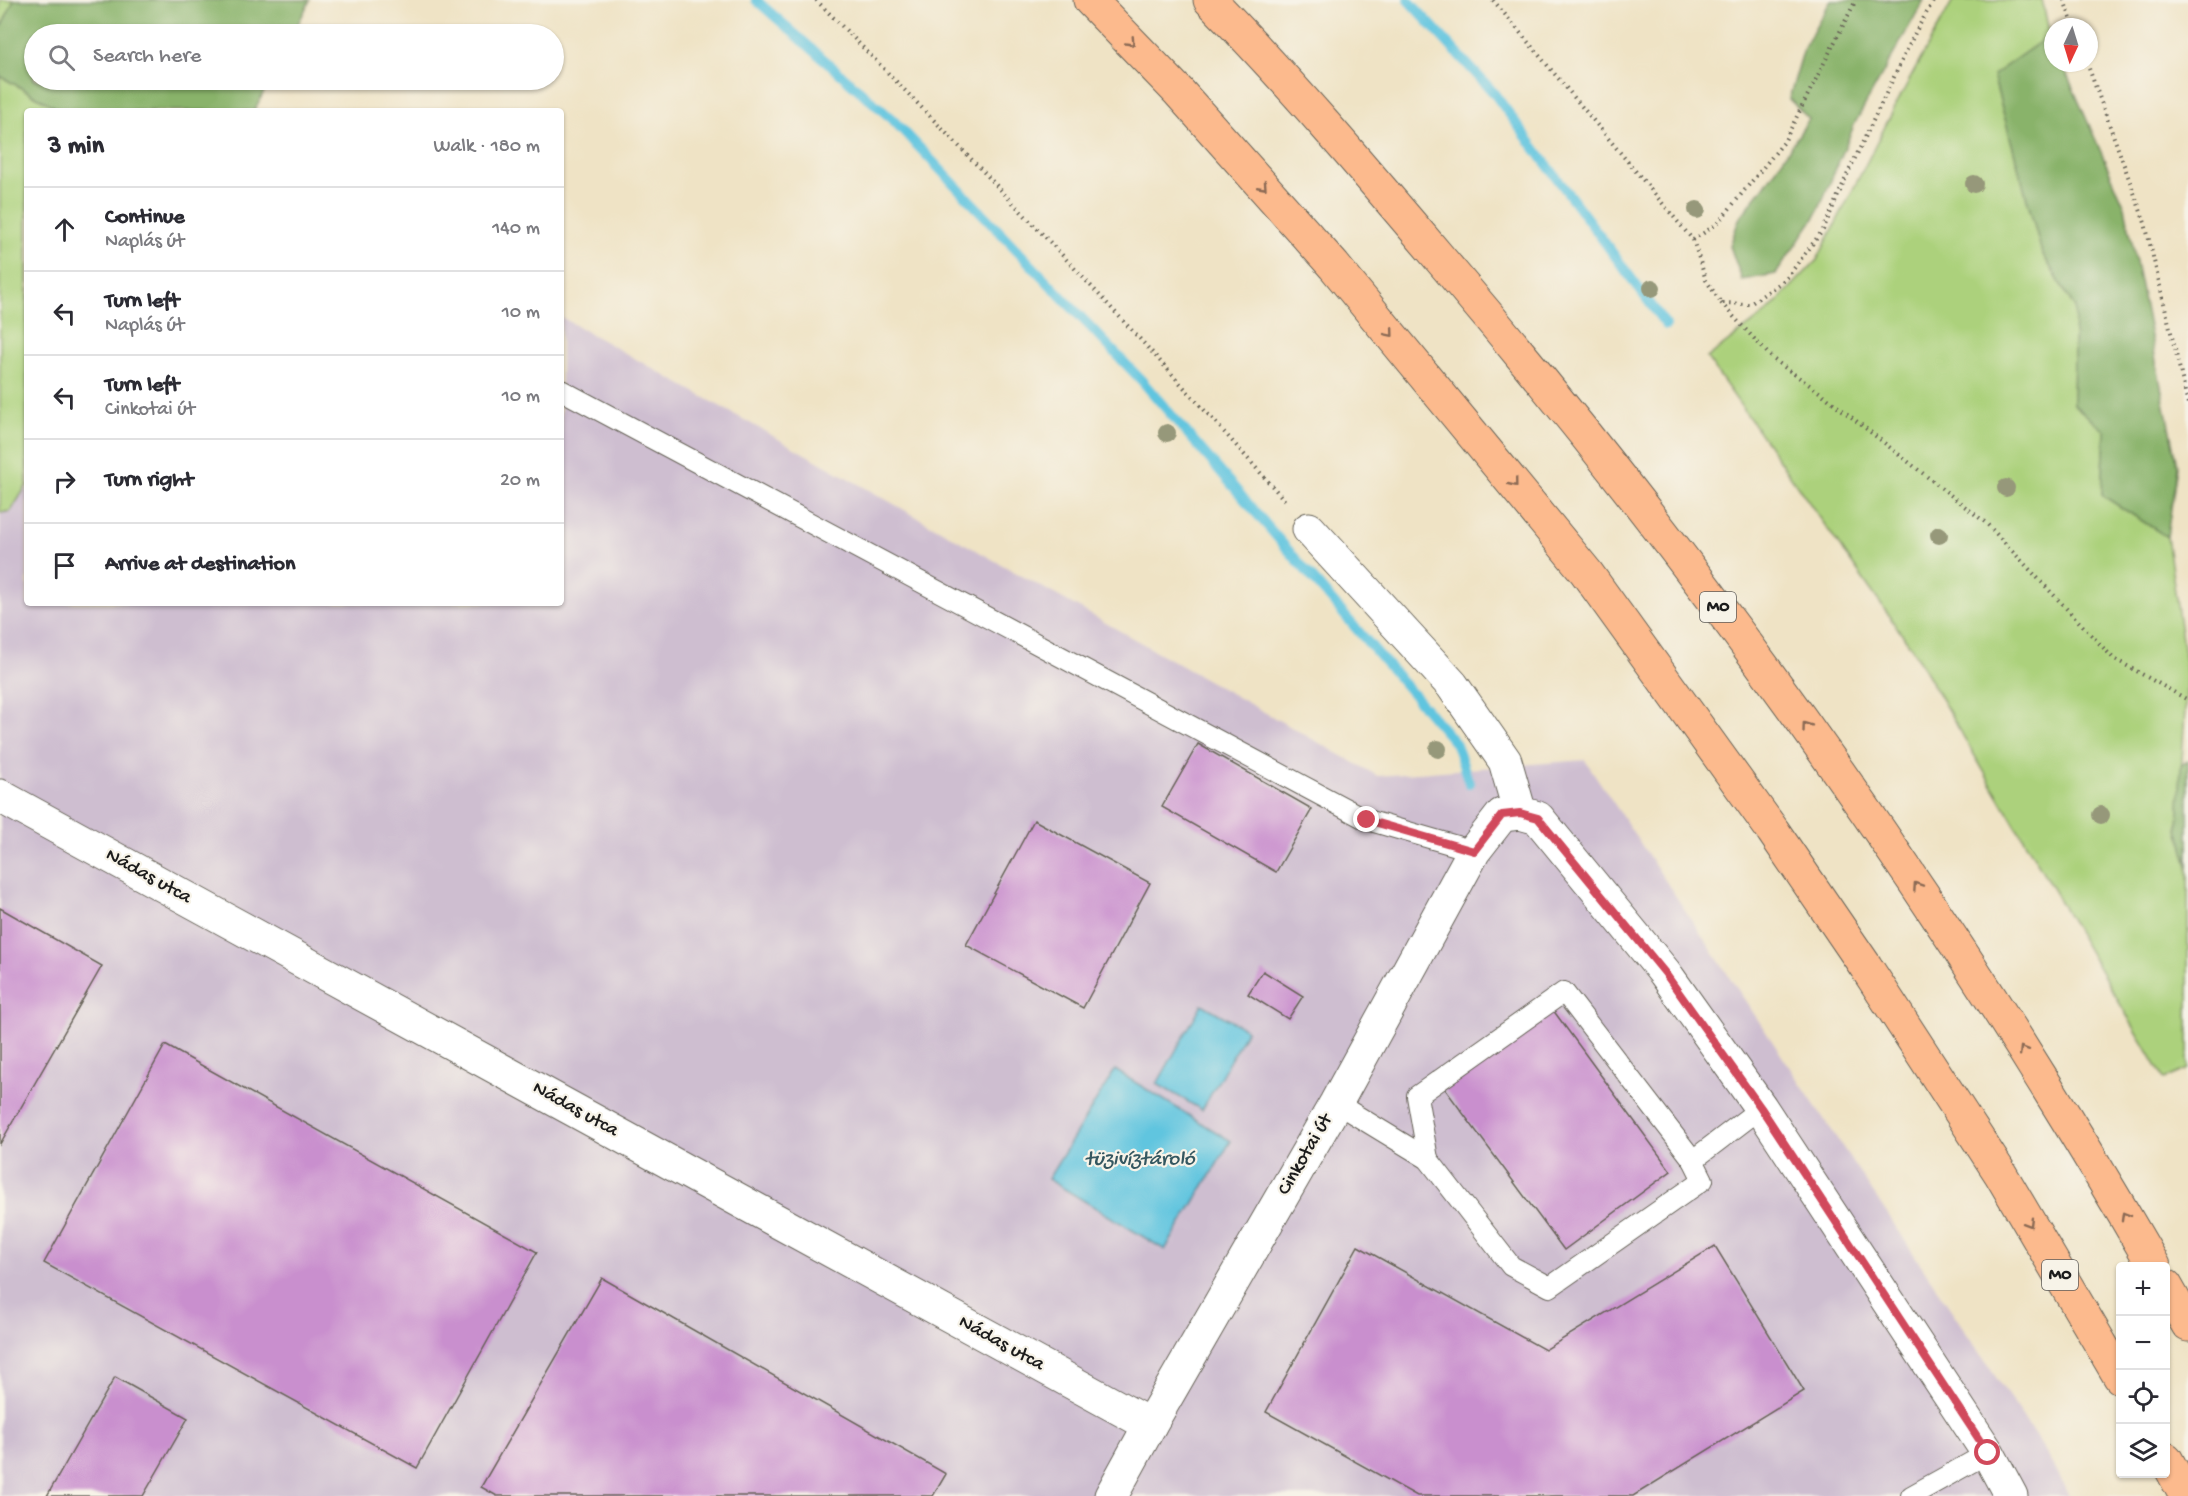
<!DOCTYPE html>
<html lang="en">
<head>
<meta charset="utf-8">
<style>
	body { margin:0; font-family:"Gochi Hand",sans-serif; background:#f2f2f3; color:#2b2b33 }
	.controls { position:absolute; right:18px; bottom:18px; display:grid; overflow:hidden; border-radius:6px; box-shadow:0 2px 4px #0004 }
	.controls button { width:54px; height:54px; display:grid; place-items:center; padding:0; border:0; border-bottom:2px solid #e1e1e2; background:#fff; color:#2b2b33; font:30px sans-serif }
	.compass { position:absolute; left:2044px; top:18px; width:54px; height:54px; border-radius:50%; background:#fff; box-shadow:0 2px 4px #0004; rotate:184deg }
	.stop { position:absolute; width:18px; height:18px; margin:-14px; border:4px solid #d1495b; border-radius:50%; background:#fff }
	.stop.end { background:#d1495b; border-color:#fff; box-shadow:0 2px 6px #0008 }
	.list { margin:0; padding:0; list-style:none }
	h2 { display:flex; justify-content:space-between; align-items:center; height:78px; margin:0; padding:0 24px; font-size:26px }
	h2 small { font-size:20px; font-weight:400; color:#7c7c81 }
	.list li { display:grid; grid-template-columns:39px 1fr auto; gap:18px; align-items:center; box-sizing:border-box; height:84px; padding:0 24px; border-top:2px solid #e1e1e2 }
	.list b { display:block; font-size:22px; white-space:nowrap }
	.list p { margin:0; font-size:20px; white-space:nowrap; color:#7c7c81 }
	.list em { font-size:20px; font-style:normal; color:#7c7c81 }
	.icon { flex:none; width:33px; height:33px; fill:none; stroke:currentColor; stroke-width:2; stroke-linecap:round; stroke-linejoin:round }
	.map { position:relative; flex:none; width:2188px; height:1496px; overflow:hidden }
	.search { position:absolute; background:#fff; box-shadow:0 2px 4px #0004; left:24px; top:24px; width:540px; height:66px; display:flex; align-items:center; gap:15px; box-sizing:border-box; padding:0 21px; border-radius:33px; color:#7c7c81; font-size:22px }
	.panel { position:absolute; background:#fff; box-shadow:0 2px 4px #0004; left:24px; top:108px; width:540px; height:498px; border-radius:6px }
	.map>svg:first-child { display:block }
</style>
</head>
<body>
<div class="map">
<svg width="2188" height="1496" viewBox="0 0 2188 1496">
	<rect width="100%" height="100%" fill="#f7f3e8"/>
	<filter id="ink" filterUnits="userSpaceOnUse"><feTurbulence type="fractalNoise" baseFrequency=".0167" numOctaves="2"/><feDisplacementMap in="SourceGraphic" scale="12" xChannelSelector="R" yChannelSelector="G"/><feConvolveMatrix kernelMatrix="1 2 1 2 8 2 1 2 1" color-interpolation-filters="sRGB"/></filter>
	<filter id="wash" filterUnits="userSpaceOnUse"><feTurbulence type="fractalNoise" baseFrequency=".008" numOctaves="4" result="noise"/><feDisplacementMap in="SourceGraphic" scale="24" xChannelSelector="R" yChannelSelector="G"/><feGaussianBlur stdDeviation="1.35" result="paint"/><feColorMatrix in="noise" values="0 0 0 0 0 0 0 0 0 0 0 0 0 0 0 0 0 1.4 0 .05"/><feComposite in="paint" operator="in"/></filter>
	<g filter="url(#wash)">
		<rect width="100%" height="100%" fill="#efe3c5"/>
		<polygon fill="#cebed0" points="561,317 1378,776 1585,760 2053,1463 2069,1496 0,1496 0,513 11,511 27,485 27,603 561,603"/>
		<g fill="#acd17b" stroke="#64764c" stroke-width="1.5">
			<polygon points="0,0 14,0 0,30"/>
			<polygon points="1953,0 2042,0 2050,35 1993,75 2042,253 2075,308 2073,404 2105,431 2102,495 2167,537 2187,674 2178,829 2188,866 2188,1069 2164,1079 1911,647 1707,358 1767,312 1817,260 1900,97"/>
			<polygon points="0,76 62,111 27,111 27,485 11,511 0,513"/>
		</g>
		<g fill="#89b36b" stroke="#526844" stroke-width="1.5">
			<polygon points="14,0 310,0 293,34 34,34 34,80 270,80 254,111 62,111 0,76 0,30"/>
			<polygon points="1831,0 1924,0 1855,123 1817,214 1776,274 1742,280 1730,246 1739,219 1771,177 1809,119 1789,99 1804,48"/>
			<polygon points="2050,35 2053,42 2053,63 2062,63 2125,207 2177,466 2167,537 2102,495 2105,431 2073,404 2075,308 2042,253 1993,75"/>
			<polygon points="2188,761 2188,866 2178,829 2181,765"/>
		</g>
		<g fill="#61c5df" stroke="#3e707e" stroke-width="1.5">
			<polygon points="1202,1004 1247,1030 1202,1110 1157,1084"/>
			<polygon points="1115,1070 1231,1141 1165,1250 1048,1179"/>
		</g>
		<g fill="none" stroke-linecap="round" stroke-linejoin="round">
			<g stroke="#61c5df" stroke-width="10">
				<polyline points="756,0 892,119 1142,381 1456,744 1469,783"/>
				<polyline points="1408,0 1493,92 1666,325"/>
			</g>
		</g>
		<g id="blocks">
			<g fill="#c98fce">
				<polygon points="1198,744 1312,809 1276,872 1162,807"/>
				<polygon points="1034,820 1150,883 1083,1008 966,945"/>
				<polygon points="0,908 102,966 0,1144"/>
				<polygon points="1263,971 1303,996 1288,1019 1248,994"/>
				<polygon points="1553,1010 1671,1171 1564,1250 1445,1089"/>
				<polygon points="165,1045 537,1252 417,1468 44,1263"/>
				<polygon points="1358,1246 1545,1350 1715,1246 1804,1391 1633,1496 1417,1496 1266,1412"/>
				<polygon points="602,1278 946,1474 933,1496 497,1496 481,1487"/>
				<polygon points="115,1377 188,1418 143,1496 47,1496"/>
			</g>
		</g>
	</g>
	<g filter="url(#ink)">
		<use href="#blocks" fill-opacity="0" stroke="#666257" stroke-width="1.5"/>
		<g fill="none" stroke-linecap="round" stroke-linejoin="round">
			<defs>
				<g id="service">
					<polyline points="561,390 1367,820 1474,851"/>
					<polyline points="1336,1103 1428,1159 1511,1266 1550,1287 1703,1180 1693,1160"/>
					<polyline points="1428,1159 1417,1096 1564,992 1693,1160 1761,1108"/>
					<polyline points="1911,1496 1988,1453"/>
				</g>
				<g id="minor">
					<polyline points="1309,529 1452,685 1505,761 1520,813"/>
					<polyline points="0,796 1150,1425"/>
					<polyline points="1111,1496 1150,1425 1336,1103 1474,851 1502,815 1520,813 1538,818 1665,973 1761,1108 1988,1453 2011,1496"/>
				</g>
				<g id="trunk">
					<polyline points="1090,0 1178,91 1334,266 1586,572 1773,831 1866,967 2000,1173 2120,1377"/>
					<path d="M1210 0C1295 87 1374 181 1453 274 1715 583 1952 915 2154 1266"/>
					<polyline points="2166,1286 2188,1325"/>
					<polyline points="2166,1459 2186,1496"/>
				</g>
			</defs>
			<use href="#service" stroke="#666257" stroke-width="22"/>
			<use href="#minor" stroke="#666257" stroke-width="35"/>
			<use href="#trunk" stroke="#666257" stroke-width="35"/>
			<g stroke="#666257" stroke-width="4" stroke-dasharray="1.5 4.5" stroke-linecap="butt">
				<path d="M816 0C978 163 1136 331 1287 503"/>
				<polyline points="1493,0 1693,240 1706,280 1721,303 1750,304 1786,279 1823,230 1848,173 1916,31 1934,0"/>
				<polyline points="2064,0 2074,27"/>
				<polyline points="2087,63 2145,223 2188,404"/>
				<polyline points="1693,240 1717,224 1784,142 1856,0"/>
				<polyline points="1721,303 1773,359 1822,394 1986,523 2113,658 2188,700"/>
			</g>
			<use href="#service" stroke="#fff" stroke-width="20"/>
			<use href="#minor" stroke="#fff" stroke-width="33"/>
			<use href="#trunk" stroke="#fcba8d" stroke-width="33"/>
		</g>
		<g fill="#96987a">
			<circle cx="1974" cy="184" r="9"/>
			<circle cx="1697" cy="210" r="9"/>
			<circle cx="1652" cy="288" r="9"/>
			<circle cx="1167" cy="433" r="9"/>
			<circle cx="2006" cy="488" r="9"/>
			<circle cx="1939" cy="535" r="9"/>
			<circle cx="1438" cy="749" r="9"/>
			<circle cx="2101" cy="815" r="9"/>
		</g>
		<defs><path id="oneway-chevron" d="M-2-3.5L2.5 0L-2 3.5" fill="none" stroke-width="1.6" stroke-linecap="round" stroke-linejoin="round" transform="scale(1.5)"/></defs>
		<g stroke="#8c6b54">
			<use href="#oneway-chevron" transform="translate(1131 42) rotate(46)"/>
			<use href="#oneway-chevron" transform="translate(1263 186) rotate(48)"/>
			<use href="#oneway-chevron" transform="translate(1390 333) rotate(50)"/>
			<use href="#oneway-chevron" transform="translate(1514 483) rotate(51)"/>
			<use href="#oneway-chevron" transform="translate(1806 726) rotate(-126)"/>
			<use href="#oneway-chevron" transform="translate(1917 886) rotate(-124)"/>
			<use href="#oneway-chevron" transform="translate(2023 1050) rotate(-122)"/>
			<use href="#oneway-chevron" transform="translate(2125 1216) rotate(-120)"/>
			<use href="#oneway-chevron" transform="translate(2029 1223) rotate(59)"/>
		</g>
	</g>
	<g fill="none" stroke-linecap="round" stroke-linejoin="round" filter="url(#ink)">
		<polyline stroke="#d1495b" stroke-width="8" points="1367,820 1474,851 1502,815 1520,813 1538,818 1665,973 1761,1108 1988,1453"/>
	</g>
	<g text-anchor="middle" dominant-baseline="central" stroke-width="4.5" stroke-linejoin="round" paint-order="stroke">
		<g fill="#f7f3e8" stroke="#5e5c59" stroke-width="1.5">
			<rect x="1700" y="592" width="36" height="30" rx="4.5"/>
			<rect x="2042" y="1260" width="36" height="30" rx="4.5"/>
		</g>
		<g font-size="18" font-weight="bold" fill="#1c1c1c">
			<text x="1718" y="607">M0</text>
			<text x="2060" y="1275">M0</text>
		</g>
		<g font-size="20" fill="#1c1c1c" stroke="#f7f3e8">
			<text transform="translate(148 877) rotate(29)">Nádas utca</text>
			<text transform="translate(575 1110) rotate(29)">Nádas utca</text>
			<text transform="translate(1306 1155) rotate(-60)">Cinkotai út</text>
			<text transform="translate(1001 1344) rotate(29)">Nádas utca</text>
		</g>
		<g font-size="21" font-style="italic" fill="#345760" stroke="#f7f3e8">
			<text x="1140" y="1160">tüzivíztároló</text>
		</g>
	</g>
</svg>
<div class="controls">
<button>+</button>
<button>−</button>
<button><svg class="icon" aria-label="locate" viewBox="0 0 24 24"><circle cx="12" cy="12" r="6"/><path d="M12 2v4M12 18v4M2 12h4M18 12h4"/></svg></button>
<button><svg class="icon" aria-label="layers" viewBox="0 0 24 24"><path d="M12 4l9 5-9 5-9-5zM3 14l9 5 9-5"/></svg></button>
</div>
<svg class="compass" viewBox="-18 -18 36 36"><path d="M0-13l5 13h-10z" fill="#e53935"/><path d="M0 13l5-13h-10z" fill="#7c7c81"/></svg>
<div class="stop" style="left:1988px;top:1453px"></div>
<div class="stop end" style="left:1367px;top:820px"></div>
<div class="search"><svg class="icon" aria-label="search" viewBox="0 0 24 24"><circle cx="10" cy="10" r="6"/><path d="M15 15l6 6"/></svg>Search here</div>
<section class="panel">
<h2>3 min<small>Walk · 180 m</small></h2>
<ul class="list">
<li><svg class="icon" aria-label="ahead" viewBox="0 0 24 24"><path d="M12 20V5M6 11l6-6 6 6"/></svg><div><b>Continue</b><p>Naplás út</p></div><em>140 m</em></li>
<li><svg class="icon" aria-label="left" viewBox="0 0 24 24"><path d="M17 20v-9H6M10 6l-5 5 5 5"/></svg><div><b>Turn left</b><p>Naplás út</p></div><em>10 m</em></li>
<li><svg class="icon" aria-label="left" viewBox="0 0 24 24"><path d="M17 20v-9H6M10 6l-5 5 5 5"/></svg><div><b>Turn left</b><p>Cinkotai út</p></div><em>10 m</em></li>
<li><svg class="icon" aria-label="right" viewBox="0 0 24 24"><path d="M7 20v-9h11M14 6l5 5-5 5"/></svg><div><b>Turn right</b></div><em>20 m</em></li>
<li><svg class="icon" aria-label="arrive" viewBox="0 0 24 24"><path d="M6 21V4h12l-3 4 3 4H6"/></svg><div><b>Arrive at destination</b></div></li>
</ul>
</section>
</div>
</body>
</html>
